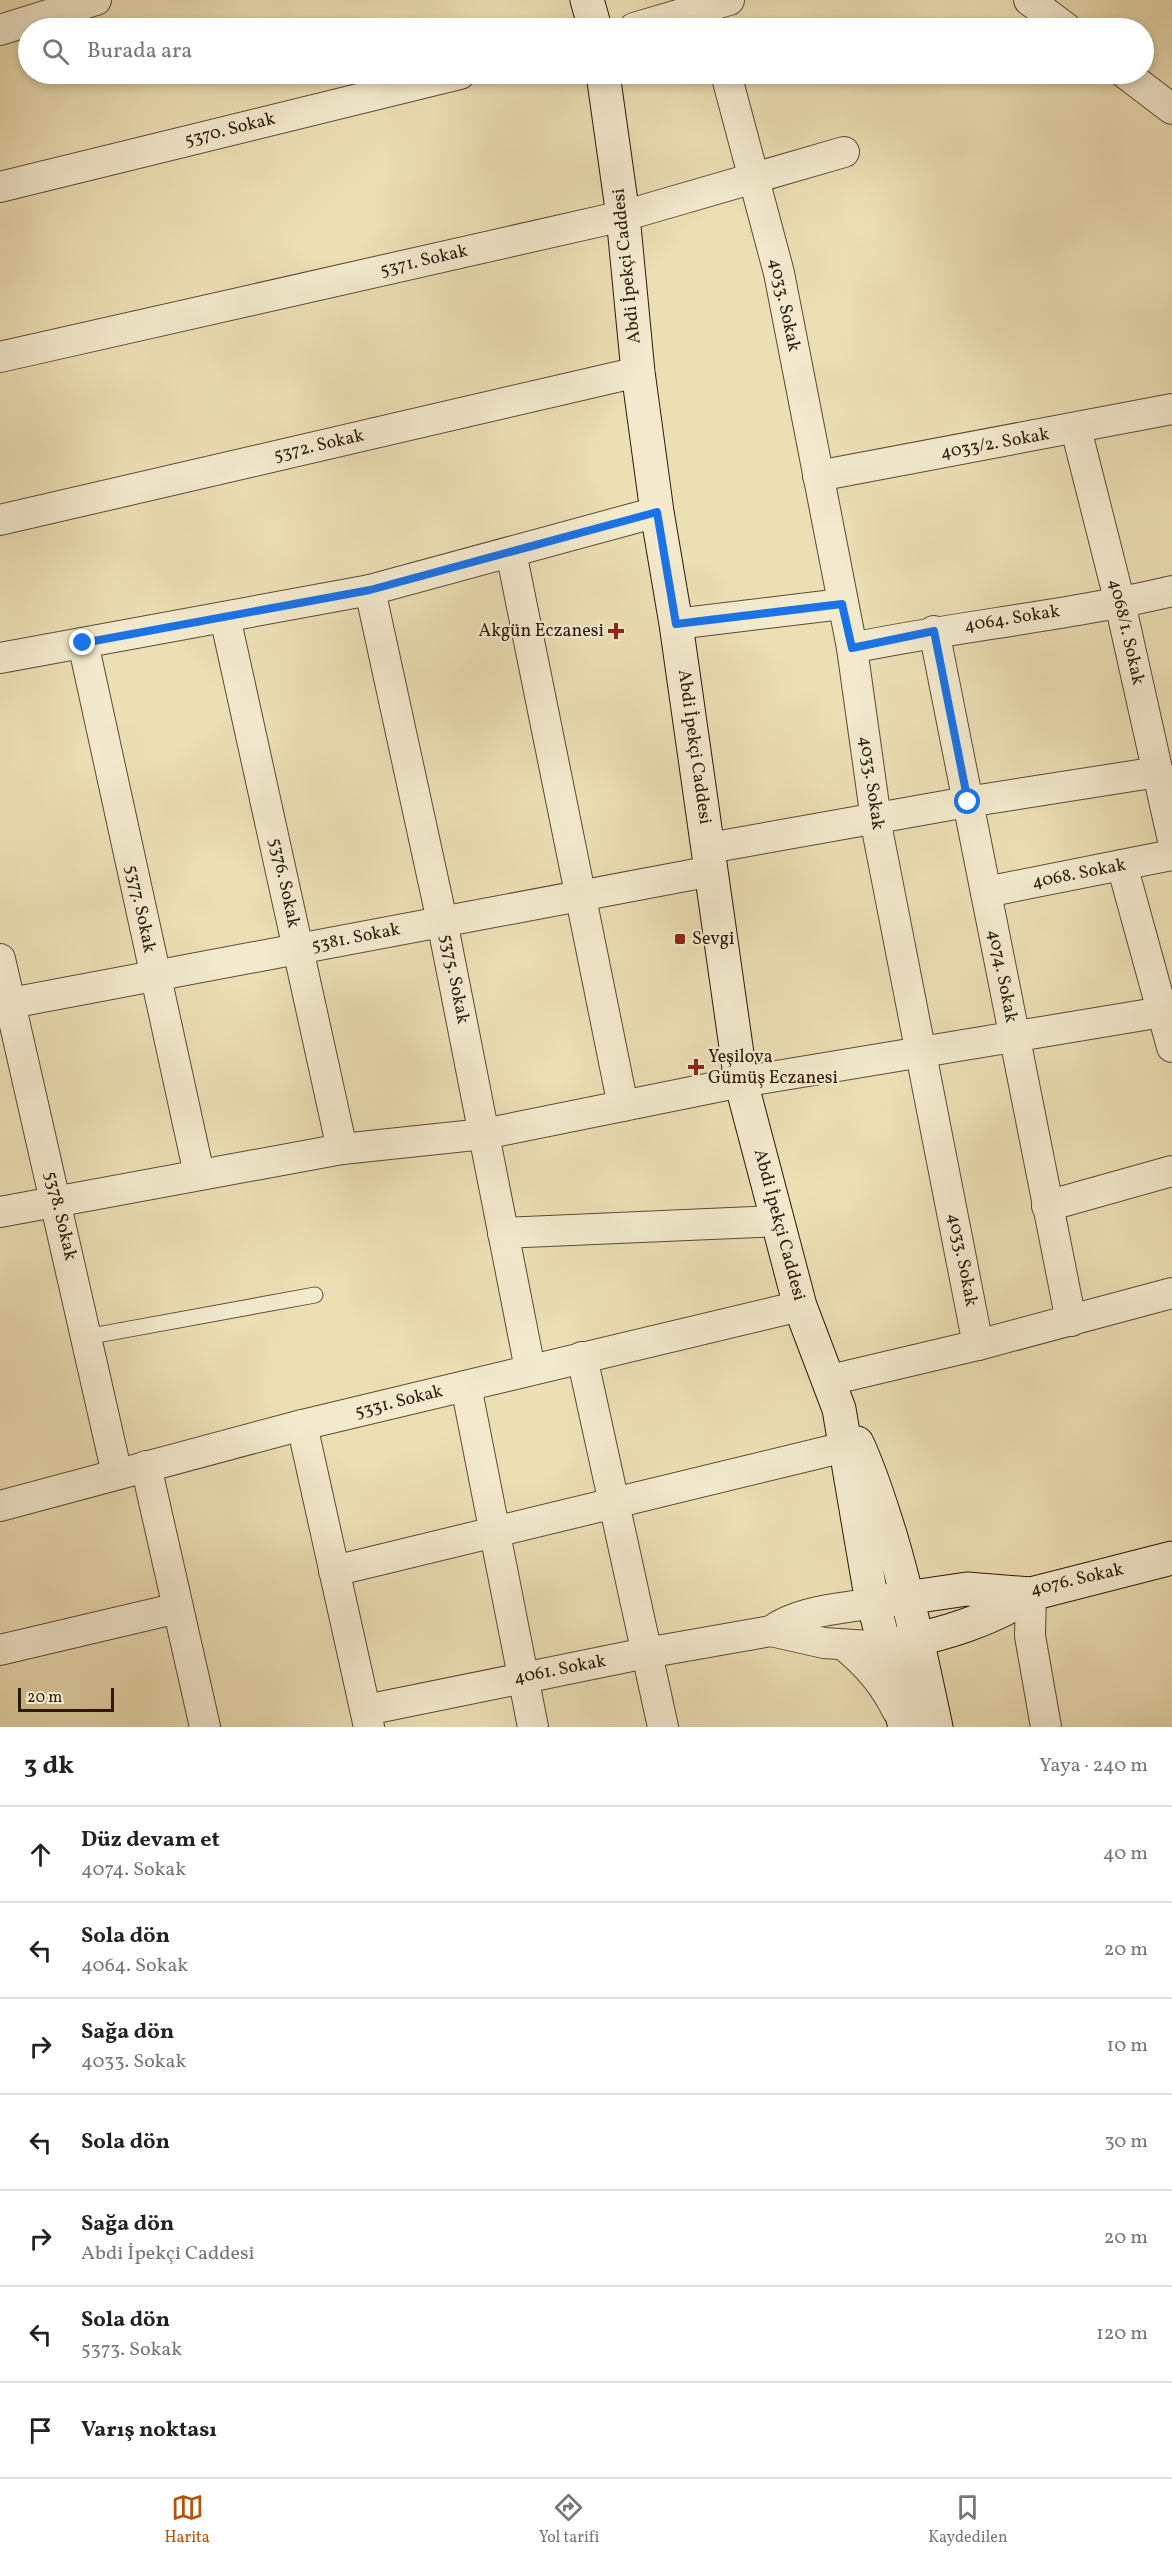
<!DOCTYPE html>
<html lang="tr">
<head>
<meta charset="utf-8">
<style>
	body { margin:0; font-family:Vollkorn,serif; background:#f6f6f6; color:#222 }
	.scale { position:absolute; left:18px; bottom:15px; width:96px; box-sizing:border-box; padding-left:6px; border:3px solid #2b190b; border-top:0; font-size:16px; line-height:21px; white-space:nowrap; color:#2b190b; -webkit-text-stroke:4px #f3eace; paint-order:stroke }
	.stop { position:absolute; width:18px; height:18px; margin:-14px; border:4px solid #1a73e8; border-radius:50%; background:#fff }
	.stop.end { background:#1a73e8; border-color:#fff; box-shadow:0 2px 6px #0008 }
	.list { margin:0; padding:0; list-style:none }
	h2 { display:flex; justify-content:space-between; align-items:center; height:78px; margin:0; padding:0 24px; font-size:26px }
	h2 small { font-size:20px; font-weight:400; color:#767676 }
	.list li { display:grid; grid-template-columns:39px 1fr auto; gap:18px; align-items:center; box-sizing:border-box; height:96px; padding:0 24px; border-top:2px solid #e0e0e0 }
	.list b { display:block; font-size:22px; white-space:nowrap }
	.list p { margin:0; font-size:20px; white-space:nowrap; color:#767676 }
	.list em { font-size:20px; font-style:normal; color:#767676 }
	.icon { flex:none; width:33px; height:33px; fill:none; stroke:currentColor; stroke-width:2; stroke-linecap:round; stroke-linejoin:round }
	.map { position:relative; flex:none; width:1172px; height:1727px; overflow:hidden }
	.search { position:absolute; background:#fff; box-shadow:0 3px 9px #0003; left:18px; right:18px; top:18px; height:66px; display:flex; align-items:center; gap:15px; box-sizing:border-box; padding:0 21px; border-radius:33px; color:#767676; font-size:22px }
	.sheet { height:750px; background:#fff }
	nav { display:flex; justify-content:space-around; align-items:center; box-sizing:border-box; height:84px; border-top:2px solid #e0e0e0; background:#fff; font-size:16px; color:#767676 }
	nav a { display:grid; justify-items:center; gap:3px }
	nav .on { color:#b45309 }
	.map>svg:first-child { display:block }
</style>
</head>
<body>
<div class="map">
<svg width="1172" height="1727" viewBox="0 0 1172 1727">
	<rect width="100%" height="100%" fill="#ecdfb4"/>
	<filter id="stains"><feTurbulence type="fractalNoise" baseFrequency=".00333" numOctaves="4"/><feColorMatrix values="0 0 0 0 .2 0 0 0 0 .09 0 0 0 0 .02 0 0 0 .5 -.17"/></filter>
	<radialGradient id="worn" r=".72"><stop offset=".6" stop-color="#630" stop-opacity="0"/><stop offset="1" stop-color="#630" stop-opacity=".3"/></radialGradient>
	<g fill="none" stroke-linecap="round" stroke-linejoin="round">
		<defs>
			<polyline id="lane" points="86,1337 315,1295"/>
			<g id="street">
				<polyline points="1029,0 1066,28"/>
				<polyline points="634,28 729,0"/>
				<polyline points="0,30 96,0"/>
				<polyline points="726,74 779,273 852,648 878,834 978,1345 830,1380"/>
				<polyline points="1126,74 1172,109"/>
				<polyline points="0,187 460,74"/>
				<polyline points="0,357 623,216 844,152"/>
				<polyline points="1076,429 1120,603 1172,836"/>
				<polyline points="818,476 1172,409"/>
				<polyline points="0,520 638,372"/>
				<polyline points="511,552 623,1106"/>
				<polyline points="370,590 442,921 530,1369"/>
				<polyline points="225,617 342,1149"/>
				<polyline points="676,624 842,604"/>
				<polyline points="934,631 1071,1321"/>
				<polyline points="83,643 199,1174"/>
				<path d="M852 648C958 626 1067 616 1172 591"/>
				<polyline points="0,658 370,590 657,512"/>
				<polyline points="709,848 967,802 1158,772"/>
				<polyline points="1122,865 1172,1047"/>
				<polyline points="986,892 1172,855"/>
				<polyline points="0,959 117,1474"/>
				<polyline points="0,1005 712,871"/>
				<polyline points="1047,1206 1172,1171"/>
				<polyline points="0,1212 342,1149 484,1134 741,1082 1162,1012"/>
				<polyline points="503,1233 778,1221"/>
				<polyline points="978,1345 1172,1293"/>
				<polyline points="582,1357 663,1727"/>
				<polyline points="466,1386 533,1727"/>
				<polyline points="302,1425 369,1727"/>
				<polyline points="146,1466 205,1727"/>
				<polyline points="0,1506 302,1425 800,1306"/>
				<polyline points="334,1571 845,1447"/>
				<polyline points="1031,1594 1030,1636 1046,1727"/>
				<polyline points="771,1631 824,1643 884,1647"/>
				<path d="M845 1646C866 1663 885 1685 897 1710"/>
				<polyline points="0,1650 178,1608"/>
				<path d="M366 1710 646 1653 771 1631C800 1610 840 1609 874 1603"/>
			</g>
			<g id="secondary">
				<polyline points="587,0 595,28"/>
				<polyline points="603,74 623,216 638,372 657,512 676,624 741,1082 800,1306 839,1409 869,1585 905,1727"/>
				<path d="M857 1443C871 1472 880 1503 890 1534 909 1598 922 1662 936 1727"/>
				<polyline points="885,1601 967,1589 1031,1594 1172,1558"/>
				<path d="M896 1644C944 1634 989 1621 1031 1594"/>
			</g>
		</defs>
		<use href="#lane" stroke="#5b4a35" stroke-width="17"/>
		<use href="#street" stroke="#5b4a35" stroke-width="32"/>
		<use href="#secondary" stroke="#2b190b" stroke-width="35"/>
		<use href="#lane" stroke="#f3eace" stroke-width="15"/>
		<use href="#street" stroke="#f3eace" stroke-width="30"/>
		<use href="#secondary" stroke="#f3eace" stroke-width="33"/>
	</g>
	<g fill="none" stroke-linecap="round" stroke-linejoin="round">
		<polyline stroke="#1a73e8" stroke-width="8" points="83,643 370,590 657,512 676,624 842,604 852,648 934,631 968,802"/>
	</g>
	<g fill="#8f2418" stroke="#f3eace" stroke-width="2">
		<path d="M613 622h6v6h6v6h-6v6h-6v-6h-6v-6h6z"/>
		<rect x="674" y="933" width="12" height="12" rx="3"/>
		<path d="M693 1058h6v6h6v6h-6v6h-6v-6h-6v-6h6z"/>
	</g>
	<g text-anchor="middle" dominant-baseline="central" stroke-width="4.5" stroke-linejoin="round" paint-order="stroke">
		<g font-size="18" fill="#2b190b" stroke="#f3eace">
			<text transform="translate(230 130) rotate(-14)">5370. Sokak</text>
			<text transform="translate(424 261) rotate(-13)">5371. Sokak</text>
			<text transform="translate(627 266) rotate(-96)">Abdi İpekçi Caddesi</text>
			<text transform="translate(784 305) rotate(78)">4033. Sokak</text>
			<text transform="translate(995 444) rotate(-10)">4033/2. Sokak</text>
			<text transform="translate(319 446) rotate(-13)">5372. Sokak</text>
			<text transform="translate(1012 619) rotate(-9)">4064. Sokak</text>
			<text transform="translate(1126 632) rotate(77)">4068/1. Sokak</text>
			<text transform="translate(694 747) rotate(82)">Abdi İpekçi Caddesi</text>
			<text transform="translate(871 783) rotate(82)">4033. Sokak</text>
			<text transform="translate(1079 874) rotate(-11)">4068. Sokak</text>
			<text transform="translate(284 883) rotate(78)">5376. Sokak</text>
			<text transform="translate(140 909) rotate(78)">5377. Sokak</text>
			<text transform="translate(356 938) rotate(-11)">5381. Sokak</text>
			<text transform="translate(1002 976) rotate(79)">4074. Sokak</text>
			<text transform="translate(454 979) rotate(79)">5375. Sokak</text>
			<text transform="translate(60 1216) rotate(77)">5378. Sokak</text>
			<text transform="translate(779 1225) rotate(75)">Abdi İpekçi Caddesi</text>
			<text transform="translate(962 1260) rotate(79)">4033. Sokak</text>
			<text transform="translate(399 1402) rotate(-14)">5331. Sokak</text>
			<text transform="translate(1077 1580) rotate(-13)">4076. Sokak</text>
			<text transform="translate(560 1670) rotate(-11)">4061. Sokak</text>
		</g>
		<g font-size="18" fill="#2b190b" stroke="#f3eace" text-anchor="start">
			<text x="604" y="631" text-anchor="end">Akgün Eczanesi</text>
			<text x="692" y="939">Sevgi</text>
			<text x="708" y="1057">Yeşilova<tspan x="708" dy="21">Gümüş Eczanesi</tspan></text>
		</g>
	</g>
	<rect width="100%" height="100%" filter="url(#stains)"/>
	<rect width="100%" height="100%" fill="url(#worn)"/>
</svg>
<div class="scale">20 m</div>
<div class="stop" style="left:968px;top:802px"></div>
<div class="stop end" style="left:83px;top:643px"></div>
<div class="search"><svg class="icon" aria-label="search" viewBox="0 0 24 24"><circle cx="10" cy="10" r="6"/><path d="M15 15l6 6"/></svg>Burada ara</div>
</div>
<section class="sheet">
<h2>3 dk<small>Yaya · 240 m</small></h2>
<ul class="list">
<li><svg class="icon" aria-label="ahead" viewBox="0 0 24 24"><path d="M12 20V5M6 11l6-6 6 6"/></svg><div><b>Düz devam et</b><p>4074. Sokak</p></div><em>40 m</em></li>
<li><svg class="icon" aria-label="left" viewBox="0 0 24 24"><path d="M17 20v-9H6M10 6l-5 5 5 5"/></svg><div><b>Sola dön</b><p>4064. Sokak</p></div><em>20 m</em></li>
<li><svg class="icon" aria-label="right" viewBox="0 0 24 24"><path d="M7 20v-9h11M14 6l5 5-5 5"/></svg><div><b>Sağa dön</b><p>4033. Sokak</p></div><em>10 m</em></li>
<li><svg class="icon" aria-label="left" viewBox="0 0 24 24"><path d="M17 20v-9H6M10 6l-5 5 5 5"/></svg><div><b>Sola dön</b></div><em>30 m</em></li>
<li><svg class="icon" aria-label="right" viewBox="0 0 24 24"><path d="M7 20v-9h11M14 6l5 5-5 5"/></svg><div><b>Sağa dön</b><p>Abdi İpekçi Caddesi</p></div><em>20 m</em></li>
<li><svg class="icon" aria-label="left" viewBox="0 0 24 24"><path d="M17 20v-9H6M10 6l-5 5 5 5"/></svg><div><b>Sola dön</b><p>5373. Sokak</p></div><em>120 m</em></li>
<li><svg class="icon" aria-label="arrive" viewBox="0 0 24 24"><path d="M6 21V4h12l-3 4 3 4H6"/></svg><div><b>Varış noktası</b></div></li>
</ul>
</section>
<nav>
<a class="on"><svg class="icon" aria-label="map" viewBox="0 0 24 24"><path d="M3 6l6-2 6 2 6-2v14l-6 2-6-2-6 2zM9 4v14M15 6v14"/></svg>Harita</a>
<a><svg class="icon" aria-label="directions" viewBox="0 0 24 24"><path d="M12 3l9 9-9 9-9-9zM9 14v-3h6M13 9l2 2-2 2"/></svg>Yol tarifi</a>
<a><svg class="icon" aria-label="saved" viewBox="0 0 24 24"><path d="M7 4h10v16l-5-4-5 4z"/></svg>Kaydedilen</a>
</nav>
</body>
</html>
